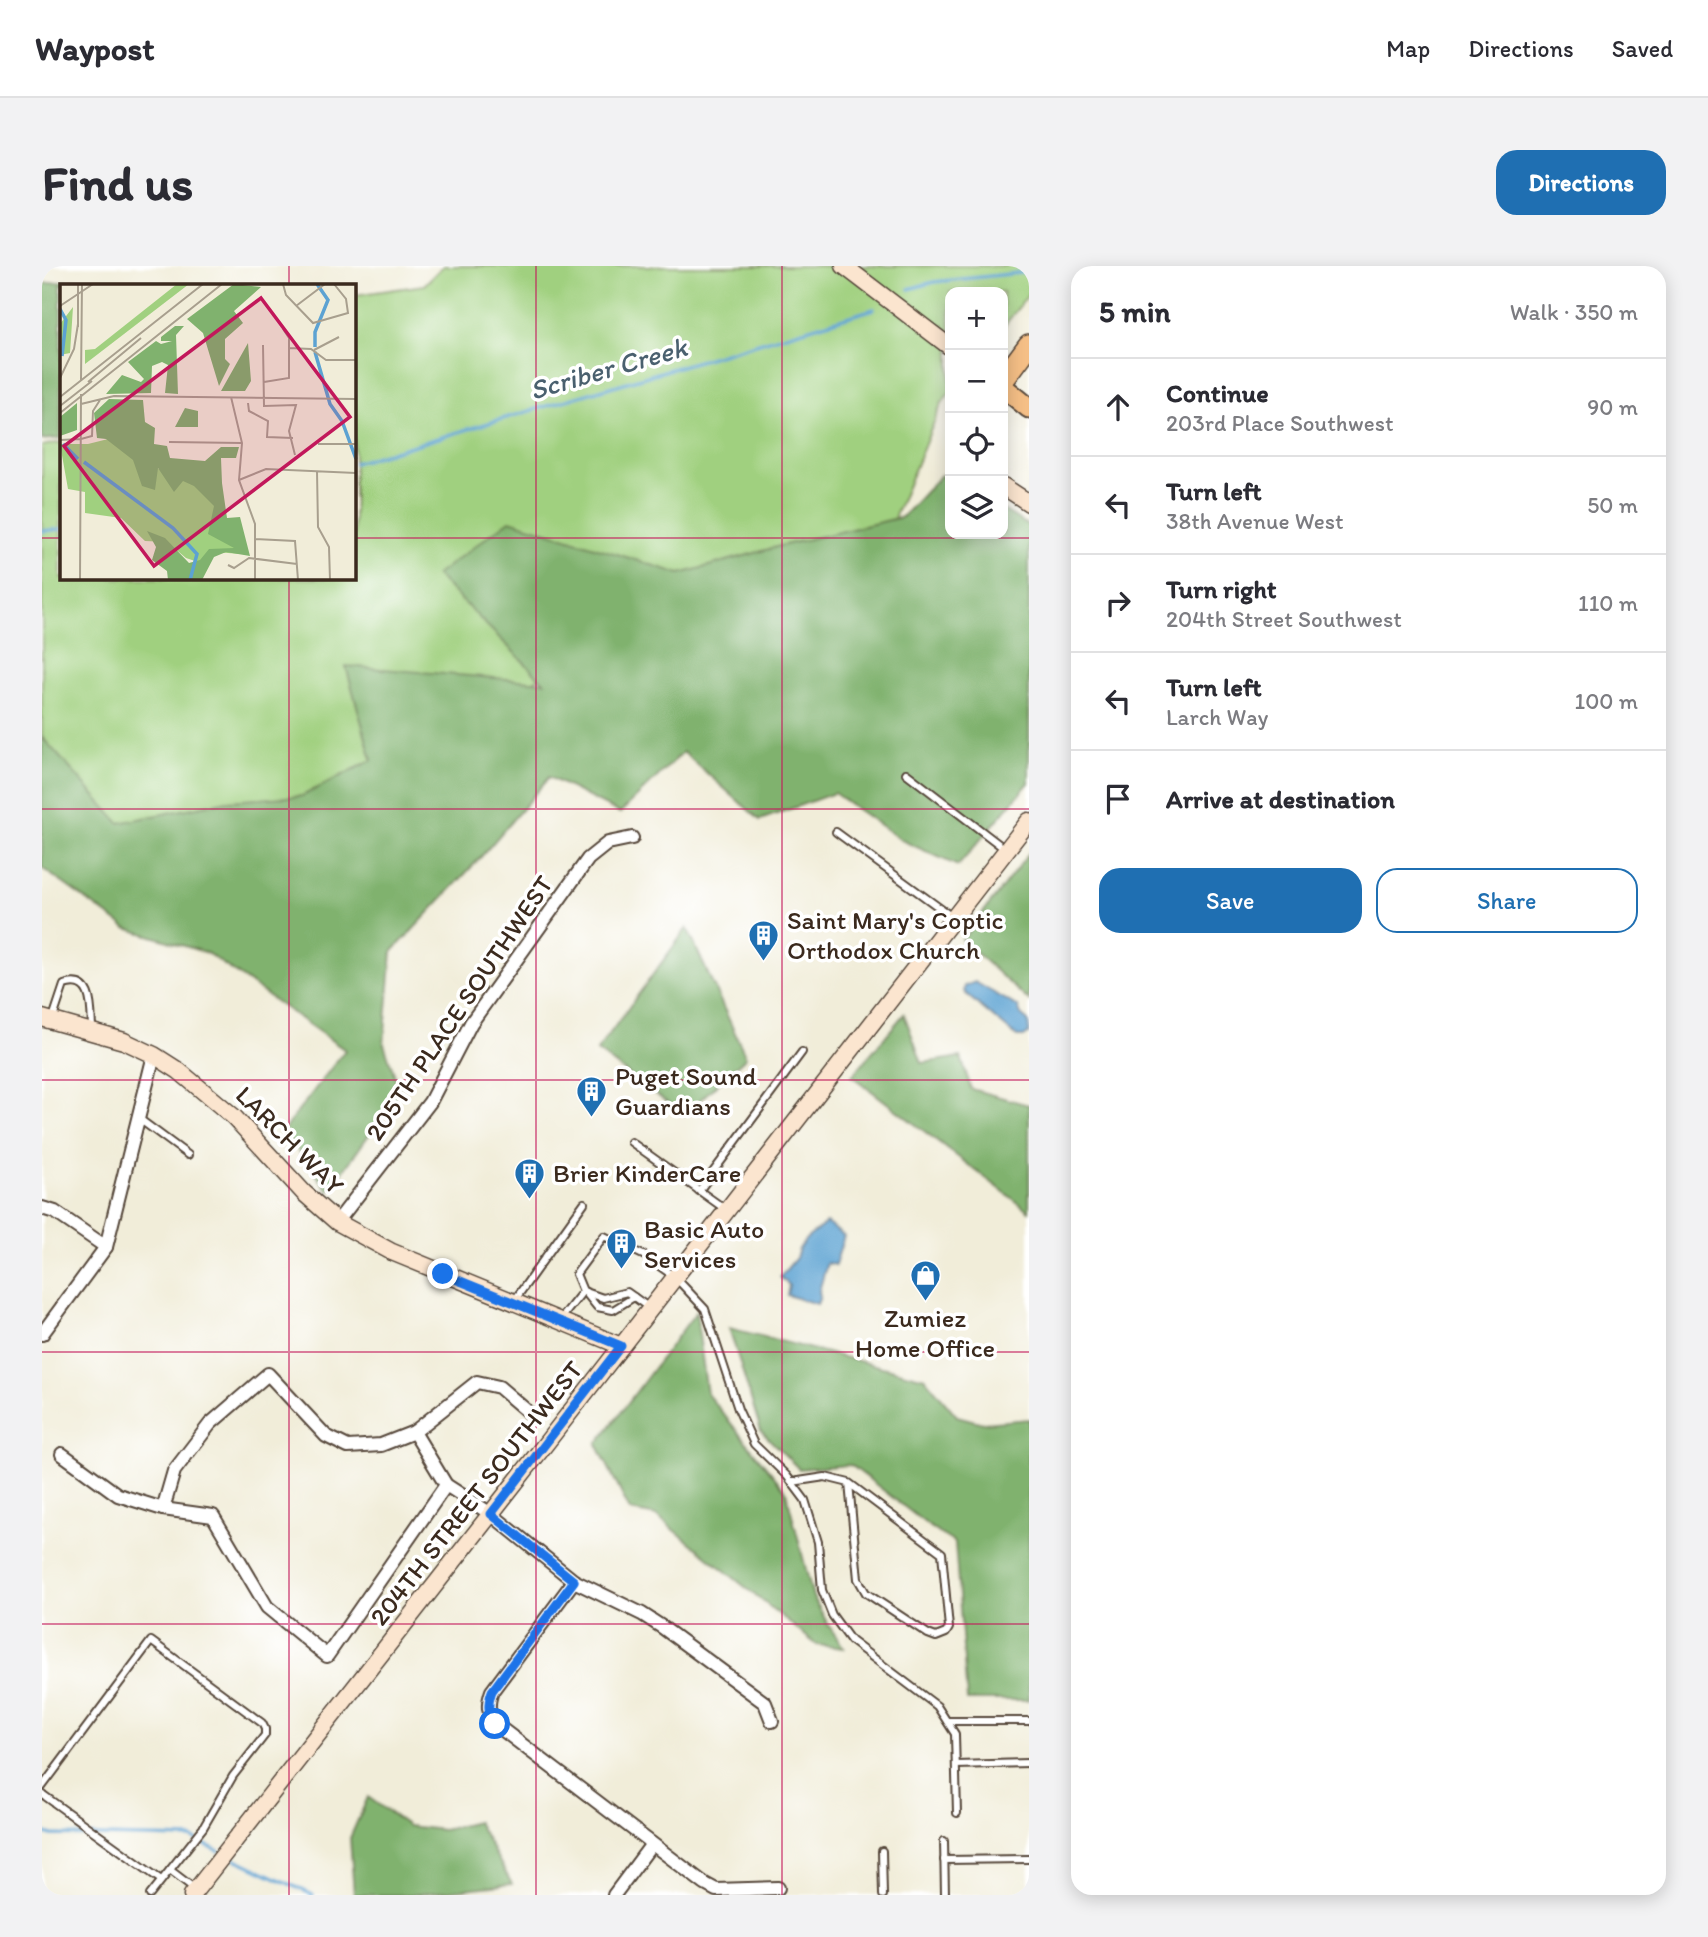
<!DOCTYPE html>
<html lang="en">
<head>
<meta charset="utf-8">
<style>
	body { margin:0; font-family:Itim,sans-serif; background:#f2f2f3; color:#2b2b33 }
	.controls { position:absolute; right:21px; top:21px; display:grid; overflow:hidden; border-radius:14px; box-shadow:0 4px 18px #0003 }
	.controls button { width:63px; height:63px; display:grid; place-items:center; padding:0; border:0; border-bottom:2px solid #e1e1e2; background:#fff; color:#2b2b33; font:35px sans-serif }
	.stop { position:absolute; width:21px; height:21px; margin:-16px; border:5px solid #1a73e8; border-radius:50%; background:#fff }
	.stop.end { background:#1a73e8; border-color:#fff; box-shadow:0 2px 7px #0008 }
	.list { margin:0; padding:0; list-style:none }
	h2 { display:flex; justify-content:space-between; align-items:center; height:91px; margin:0; padding:0 28px; font-size:30px }
	h2 small { font-size:23px; font-weight:400; color:#7c7c81 }
	.list li { display:grid; grid-template-columns:46px 1fr auto; gap:21px; align-items:center; box-sizing:border-box; height:98px; padding:0 28px; border-top:2px solid #e1e1e2 }
	.list b { display:block; font-size:26px; white-space:nowrap }
	.list p { margin:0; font-size:23px; white-space:nowrap; color:#7c7c81 }
	.list em { font-size:23px; font-style:normal; color:#7c7c81 }
	.actions { display:flex; gap:14px; padding:21px 28px }
	.actions a { flex:1; padding:16px 0; border:2px solid #1f6fb2; border-radius:21px; text-align:center; font-size:24px; color:#1f6fb2 }
	.actions .main { background:#1f6fb2; color:#fff }
	.icon { flex:none; width:38px; height:38px; fill:none; stroke:currentColor; stroke-width:2; stroke-linecap:round; stroke-linejoin:round }
	.map { position:relative; flex:none; width:987px; height:1629px; overflow:hidden; border-radius:21px }
	header { display:flex; align-items:center; gap:42px; box-sizing:border-box; height:98px; padding:0 35px; background:#fff; border-bottom:2px solid #e1e1e2 }
	header strong { font-size:33px }
	nav { display:flex; gap:38px; margin-inline-start:auto; font-size:24px }
	.intro { display:flex; align-items:center; justify-content:space-between; box-sizing:border-box; height:168px; padding:0 42px }
	h1 { margin:0; font-size:49px }
	.button { padding:18px 32px; border-radius:21px; background:#1f6fb2; color:#fff; font-size:24px; font-weight:700 }
	main { display:flex; gap:42px; padding:0 42px }
	aside { flex:1; background:#fff; border-radius:21px; box-shadow:0 4px 18px #0003 }
	.map>svg:first-child { display:block }
</style>
</head>
<body>
<header>
<strong>Waypost</strong>
<nav><a>Map</a><a>Directions</a><a>Saved</a></nav>
</header>
<div class="intro"><h1>Find us</h1><a class="button">Directions</a></div>
<main>
<div class="map">
<svg width="987" height="1629" viewBox="0 0 987 1629">
	<rect width="100%" height="100%" fill="#fff"/>
	<filter id="ink" filterUnits="userSpaceOnUse"><feTurbulence type="fractalNoise" baseFrequency=".0143" numOctaves="2"/><feDisplacementMap in="SourceGraphic" scale="14" xChannelSelector="R" yChannelSelector="G"/><feConvolveMatrix kernelMatrix="1 2 1 2 8 2 1 2 1" color-interpolation-filters="sRGB"/></filter>
	<filter id="wash" filterUnits="userSpaceOnUse"><feTurbulence type="fractalNoise" baseFrequency=".00686" numOctaves="4" result="noise"/><feDisplacementMap in="SourceGraphic" scale="28" xChannelSelector="R" yChannelSelector="G"/><feGaussianBlur stdDeviation="1.57" result="paint"/><feColorMatrix in="noise" values="0 0 0 0 0 0 0 0 0 0 0 0 0 0 0 0 0 1.4 0 .05"/><feComposite in="paint" operator="in"/></filter>
	<g filter="url(#wash)">
		<rect width="100%" height="100%" fill="#f1edd9"/>
		<polygon fill="#a0d07f" stroke="#6e7d4e" stroke-width="2" points="401,0 987,0 987,28 961,61 961,26 908,26 908,126 900,137 818,334 653,329 380,474 182,659 0,535 0,180 19,176 19,312 312,312 312,29 382,19"/>
		<g fill="#80b26e" stroke="#5e6e46" stroke-width="2">
			<polygon points="38,14 42,19 19,19 19,172 0,174 0,18"/>
			<polygon points="899,209 908,213 908,268 961,268 961,244 987,260 987,517 916,600 859,574 792,527 718,554 641,486 578,547 507,511 438,592 350,686 342,778 358,825 287,925 241,865 303,784 165,687 84,662 0,602 0,471 77,557 185,535 260,530 330,494 304,400 502,416 394,309 468,254 638,308 738,280 860,251"/>
			<polygon points="987,587 987,735 920,674"/>
			<polygon points="645,662 704,791 642,849 555,785"/>
			<polygon points="862,748 880,797 919,791 929,823 987,839 987,945 810,810"/>
			<polygon points="654,1046 665,1128 744,1225 771,1331 787,1360 802,1382 775,1379 615,1250 588,1245 555,1178"/>
			<polygon points="687,1062 883,1112 915,1150 941,1157 987,1153 987,1434 925,1434 913,1277 892,1264 809,1199 757,1203 719,1165"/>
			<polygon points="326,1531 366,1560 401,1564 435,1556 470,1618 368,1629 312,1629 308,1572"/>
		</g>
		<g fill="#5ca2d2" stroke="#4c6678" stroke-width="2">
			<polygon points="933,716 976,741 979,749 986,755 987,767 982,771 975,771 926,730 922,725 923,720"/>
			<polygon points="784,957 802,970 793,999 785,997 777,1025 778,1031 775,1038 745,1029 747,1019 738,1011 754,992 757,983 764,973"/>
		</g>
		<g fill="none" stroke-linecap="round" stroke-linejoin="round">
			<g stroke="#5ca2d2" stroke-width="3.5">
				<polyline points="867,23 892,16 987,6"/>
				<polyline points="312,197 832,43"/>
				<polyline points="0,265 19,263"/>
				<polyline points="0,1566 10,1569 149,1572 177,1585"/>
				<polyline points="187,1590 271,1629"/>
			</g>
		</g>
	</g>
	<g filter="url(#ink)">
		<g fill="none" stroke-linecap="round" stroke-linejoin="round">
			<defs>
				<g id="lane">
					<polyline points="864,507 963,583"/>
					<polyline points="794,566 910,651"/>
					<path d="M10 755 22 719C52 709 49 744 50 764"/>
					<polyline points="96,852 146,889"/>
					<polyline points="589,876 683,943"/>
					<polyline points="657,925 760,786"/>
					<polyline points="541,1025 561,1032 585,1026 606,1041"/>
					<polyline points="543,1026 555,1041 571,1044 592,1031"/>
					<polyline points="472,1035 542,937"/>
					<polyline points="518,1054 541,1025 534,1008 562,970 603,990 633,1011 663,1043 696,1143 712,1178 745,1210 763,1234 776,1276 780,1324 790,1349 809,1375 895,1440 913,1468 915,1547"/>
					<polyline points="750,1216 783,1211 807,1217 900,1287 907,1362 904,1367 894,1371 886,1368 824,1327 816,1313 807,1217"/>
					<polyline points="905,1455 987,1455"/>
					<polyline points="914,1499 987,1497"/>
					<polyline points="0,1521 109,1375 220,1457 223,1463 223,1469 191,1510 161,1562 108,1629"/>
					<polyline points="0,1528 119,1614"/>
					<polyline points="902,1575 903,1629"/>
					<polyline points="840,1585 841,1629"/>
					<polyline points="902,1594 987,1593"/>
					<polyline points="128,1604 153,1623"/>
				</g>
				<g id="street">
					<polyline points="0,942 13,946 64,981"/>
					<polyline points="295,956 388,836 429,757 546,593 566,577 590,572"/>
					<polyline points="0,1068 64,981 112,789"/>
					<polyline points="372,1166 404,1219"/>
					<polyline points="20,1188 76,1229 121,1243 171,1250 225,1341 285,1390 404,1219 449,1248 532,1315 600,1348 620,1361 723,1437 730,1455"/>
					<polyline points="121,1243 132,1205 168,1158 226,1108 284,1170 306,1181 339,1179 372,1166 435,1116 457,1121 485,1145"/>
					<path d="M532 1315 450 1425C445 1439 446 1446 453 1458L663 1618 674 1624 736 1622"/>
					<polyline points="572,1629 610,1578"/>
				</g>
				<g id="secondary">
					<polyline points="802,0 908,81"/>
					<polyline points="961,220 987,237"/>
					<polyline points="0,752 82,775 112,789 137,805 192,851 262,927 295,956 350,986 579,1080"/>
					<polyline points="150,1629 505,1176 987,555"/>
				</g>
				<polyline id="primary" points="961,121 987,142"/>
				<polyline id="highway" points="961,114 987,79"/>
			</defs>
			<use href="#lane" stroke="#56473a" stroke-width="10"/>
			<use href="#street" stroke="#56473a" stroke-width="16"/>
			<use href="#secondary" stroke="#56473a" stroke-width="19"/>
			<use href="#primary" stroke="#56473a" stroke-width="23"/>
			<use href="#highway" stroke="#56473a" stroke-width="24"/>
			<use href="#lane" stroke="#fff" stroke-width="6"/>
			<use href="#street" stroke="#fff" stroke-width="12"/>
			<use href="#secondary" stroke="#fbe5cf" stroke-width="16"/>
			<use href="#primary" stroke="#f5bf86" stroke-width="19"/>
			<use href="#highway" stroke="#f5bf86" stroke-width="21"/>
		</g>
	</g>
	<g fill="none" stroke-linecap="round" stroke-linejoin="round" filter="url(#ink)">
		<path stroke="#1a73e8" stroke-width="9" d="M401 1008 579 1080 449 1248 532 1315 450 1425C445 1439 446 1446 453 1458"/>
	</g>
	<path fill="none" stroke="#c2185b" stroke-width="2" stroke-opacity="0.55" d="M247 0V19M494 0V1629M740 0V1629M0 272H19M312 272H987M247 312V1629M0 543H987M0 814H987M0 1086H987M0 1358H987"/>
	<defs>
		<symbol id="building-pin" viewBox="-11 -11 22 30"><path d="M0 17L-7.5 6A9.5 9.5 0 1 1 7.5 6Z" fill="#1f6fb2" stroke="#fff"/><path d="M-4-6H4V6H1V3H-1V6H-4ZM-2.5-4.3h1.7v1.8h-1.7ZM.8-4.3h1.7v1.8H.8ZM-2.5-1h1.7V.8h-1.7ZM.8-1h1.7V.8H.8Z" fill="#fff"/></symbol>
		<symbol id="shop-pin" viewBox="-11 -11 22 30"><path d="M0 17L-7.5 6A9.5 9.5 0 1 1 7.5 6Z" fill="#1f6fb2" stroke="#fff"/><path d="M-5-2.5h2.3a2.7 3.5 0 0 1 5.4 0H5L5.5 6h-11ZM-1.5-2.5h3a1.5 2.3 0 0 0-3 0Z" fill="#fff"/></symbol>
	</defs>
	<g fill-rule="evenodd">
		<use href="#building-pin" x="704" y="652" width="35" height="47"/>
		<use href="#building-pin" x="532" y="808" width="35" height="47"/>
		<use href="#building-pin" x="470" y="890" width="35" height="47"/>
		<use href="#building-pin" x="562" y="960" width="35" height="47"/>
		<use href="#shop-pin" x="866" y="992" width="35" height="47"/>
	</g>
	<g text-anchor="middle" dominant-baseline="central" stroke-width="7" stroke-linejoin="round" paint-order="stroke">
		<g font-size="26" fill="#3b2a1e" stroke="#fff" text-anchor="start">
			<text x="745" y="654">Saint Mary's Coptic<tspan x="745" dy="30">Orthodox Church</tspan></text>
			<text x="573" y="810">Puget Sound<tspan x="573" dy="30">Guardians</tspan></text>
			<text x="511" y="907">Brier KinderCare</text>
			<text x="602" y="963">Basic Auto<tspan x="602" dy="30">Services</tspan></text>
			<text x="883" y="1052" text-anchor="middle">Zumiez<tspan x="883" dy="30">Home Office</tspan></text>
		</g>
		<g font-size="26" fill="#3b2a1e" stroke="#fff">
			<text transform="translate(417 742) rotate(-56)">205TH PLACE SOUTHWEST</text>
			<text transform="translate(248 874) rotate(45)">LARCH WAY</text>
			<text transform="translate(434 1227) rotate(-52)">204TH STREET SOUTHWEST</text>
		</g>
		<g font-size="28" font-style="italic" fill="#4a606f" stroke="#fff">
			<text transform="translate(566 102) rotate(-16)">Scriber Creek</text>
		</g>
	</g>
	<g transform="translate(18 18)">
		<rect width="296" height="296" fill="#f1edd9"/>
		<path d="M117 0H129L25 80V66L35 65ZM13 23 10 69 0 71V40ZM60 152 74 173 116 193 157 200 158 234 181 270 155 268 144 280 126 274 107 258 85 257 61 234 25 229V208L8 205 0 160H28Z" fill="#a0d07f"/>
		<path d="M174 0 201 3 174 27 183 39 165 55V75L170 80 159 102 143 49 127 35ZM115 42H124L116 51 118 110 105 109 108 81 102 78 92 82 91 109 46 110 62 91 81 98 84 95 68 78 96 57 101 60 112 57H101V53ZM188 59 191 97 185 107H161ZM49 115 83 116 85 138 95 144 94 160 107 162 110 174 145 177 161 163H179L176 174H161L162 199 167 234 180 233 190 272 166 268 154 273 142 296H108L107 287 92 276 96 263 87 247 105 254 129 279 140 276 149 265 174 264 148 250 154 222 134 202 123 197 114 208 98 184 95 206 82 202 73 176 46 155 37 154 34 129ZM17 119V146L0 152V133ZM125 124 138 127V143H115Z" fill="#80b26e"/>
		<path fill="none" stroke="#5ca2d2" stroke-width="3.5" d="M0 25 6 36 2 72M255 63V48L268 16 257 0M255 68 270 120 282 137 296 175M3 160 18 175M24 178 113 244 137 270 130 296"/>
		<path fill="none" stroke="#a89f8e" stroke-width="2" d="M18 0V43M223 0 226 11 253 39 288 29 286 15 274 0M0 22 33 0M236 22 265 0M203 61 204 122 236 121 229 147 235 171M229 64 251 65 266 76H296M254 66 279 53M0 94 14 65 18 40M21 96 22 0M28 98 81 54M204 98 229 94V54L223 45M0 113 143 0M171 113 182 159 179 196 195 240V296M188 119 189 127 208 137 207 153 233 154M21 120 54 112 296 115M0 122 32 97M0 129 162 0M21 155 32 152 33 127 40 116M0 156 21 155M109 158 182 159M258 160H296M257 187 258 243 269 263 270 296M179 196 206 185 296 189M195 255 235 257 238 296M168 281 174 284 189 274 237 280M20 296 21 110"/>
		<path fill="#c2185b" fill-opacity="0.15" stroke="#c2185b" stroke-width="3.5" d="M201 14 290 133 94 282 4 162Z"/>
		<rect width="296" height="296" fill="none" stroke="#3b2a1e" stroke-width="3.5"/>
	</g>
</svg>
<div class="controls">
<button>+</button>
<button>−</button>
<button><svg class="icon" aria-label="locate" viewBox="0 0 24 24"><circle cx="12" cy="12" r="6"/><path d="M12 2v4M12 18v4M2 12h4M18 12h4"/></svg></button>
<button><svg class="icon" aria-label="layers" viewBox="0 0 24 24"><path d="M12 4l9 5-9 5-9-5zM3 14l9 5 9-5"/></svg></button>
</div>
<div class="stop" style="left:453px;top:1458px"></div>
<div class="stop end" style="left:401px;top:1008px"></div>
</div>
<aside>
<h2>5 min<small>Walk · 350 m</small></h2>
<ul class="list">
<li><svg class="icon" aria-label="ahead" viewBox="0 0 24 24"><path d="M12 20V5M6 11l6-6 6 6"/></svg><div><b>Continue</b><p>203rd Place Southwest</p></div><em>90 m</em></li>
<li><svg class="icon" aria-label="left" viewBox="0 0 24 24"><path d="M17 20v-9H6M10 6l-5 5 5 5"/></svg><div><b>Turn left</b><p>38th Avenue West</p></div><em>50 m</em></li>
<li><svg class="icon" aria-label="right" viewBox="0 0 24 24"><path d="M7 20v-9h11M14 6l5 5-5 5"/></svg><div><b>Turn right</b><p>204th Street Southwest</p></div><em>110 m</em></li>
<li><svg class="icon" aria-label="left" viewBox="0 0 24 24"><path d="M17 20v-9H6M10 6l-5 5 5 5"/></svg><div><b>Turn left</b><p>Larch Way</p></div><em>100 m</em></li>
<li><svg class="icon" aria-label="arrive" viewBox="0 0 24 24"><path d="M6 21V4h12l-3 4 3 4H6"/></svg><div><b>Arrive at destination</b></div></li>
</ul>
<div class="actions"><a class="main">Save</a><a>Share</a></div>
</aside>
</main>
</body>
</html>
